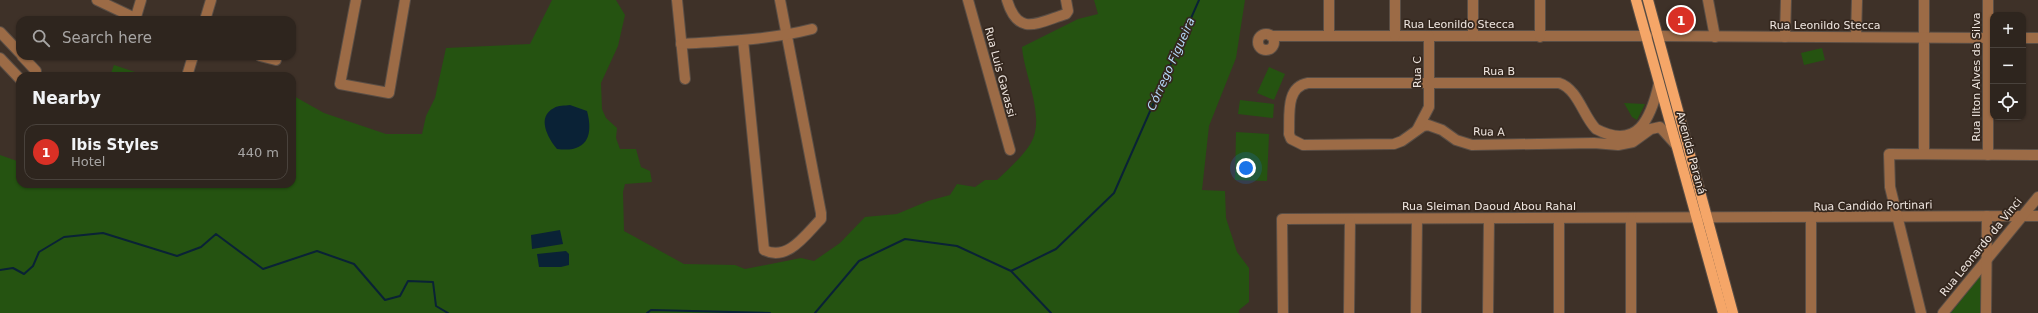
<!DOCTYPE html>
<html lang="en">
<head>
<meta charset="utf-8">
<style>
	body { margin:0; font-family:"DejaVu Sans",sans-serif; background:#362d27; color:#f1f3f6 }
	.controls { position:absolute; right:12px; top:12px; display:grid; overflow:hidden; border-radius:8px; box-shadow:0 1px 3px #0004 }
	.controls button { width:36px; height:36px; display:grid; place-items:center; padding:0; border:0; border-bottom:1px solid #49423c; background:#2e251e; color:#f1f3f6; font:20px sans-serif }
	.you { position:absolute; left:1246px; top:168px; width:14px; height:14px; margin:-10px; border:3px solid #fff; border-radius:50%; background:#1a73e8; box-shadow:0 0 0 6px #1a73e833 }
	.badge { display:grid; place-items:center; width:26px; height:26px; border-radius:50%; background:#d93025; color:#fff; font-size:13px; font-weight:700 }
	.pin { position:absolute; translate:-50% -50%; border:2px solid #fff; box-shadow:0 1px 4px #0006 }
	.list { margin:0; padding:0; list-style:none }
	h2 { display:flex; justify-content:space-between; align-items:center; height:52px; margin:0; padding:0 16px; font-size:17px }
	h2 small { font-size:13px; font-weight:400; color:#a7a5a4 }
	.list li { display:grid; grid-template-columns:26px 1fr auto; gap:12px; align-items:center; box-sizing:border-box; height:56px; margin:0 8px 8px; padding:0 8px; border:1px solid #49423c; border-radius:12px }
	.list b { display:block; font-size:15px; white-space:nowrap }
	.list p { margin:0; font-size:13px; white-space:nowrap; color:#a7a5a4 }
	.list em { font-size:13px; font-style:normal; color:#a7a5a4 }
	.icon { flex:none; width:22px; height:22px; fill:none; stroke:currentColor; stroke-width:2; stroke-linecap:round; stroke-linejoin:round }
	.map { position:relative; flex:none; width:2038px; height:313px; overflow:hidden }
	.search { position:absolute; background:#2e251e; box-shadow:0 1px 3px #0004; left:16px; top:16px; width:280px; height:44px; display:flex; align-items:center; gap:10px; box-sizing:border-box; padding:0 14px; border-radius:12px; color:#a7a5a4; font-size:15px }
	.panel { position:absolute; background:#2e251e; box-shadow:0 1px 3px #0004; left:16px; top:72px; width:280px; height:116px; border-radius:12px }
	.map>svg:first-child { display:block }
</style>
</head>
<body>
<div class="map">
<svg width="2038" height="313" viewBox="0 0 2038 313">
	<rect width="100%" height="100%" fill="#3e3128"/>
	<g fill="#255311">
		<path d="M552 0H616L625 15 618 46 601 83 602 109 606 118 617 128 616 138 620 149H636L641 167 650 171 652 182 625 184 623 192 624 231 684 264 735 265 745 269 801 258 814 261 840 243 865 217 897 214 928 201 950 195 957 184 975 187 985 180H997C1009 169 1022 157 1031 143 1046 117 1024 75 1022 47L1078 19 1098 14 1094 0H1245L1236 58 1209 126 1202 190 1225 191 1226 218 1237 252 1249 268V302L1239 310V313H0V155L20 162V184H292V95L324 113 386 134H422L426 116 435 98 446 48 530 44Z"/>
		<polygon points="1822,48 1825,60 1804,65 1801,53"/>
		<polygon points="114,65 147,76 110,76"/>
		<polygon points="1269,67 1285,74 1274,100 1257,93"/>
		<polygon points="1240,100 1274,104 1273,118 1238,114"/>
		<polygon points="1624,103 1645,104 1637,120 1632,117"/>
		<polygon points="1236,132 1269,134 1267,181 1235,180"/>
		<polygon points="1983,272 1983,313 1951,313"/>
	</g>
	<g fill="#0a2236">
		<path d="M570 105 587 111C594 137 586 153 557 149 548 138 536 117 554 108 558 105 565 106 570 105Z"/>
		<polygon points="560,230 563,244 532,249 531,235"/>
		<polygon points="566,251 569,254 569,265 561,267 539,267 537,254"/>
	</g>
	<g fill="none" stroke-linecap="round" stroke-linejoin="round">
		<g stroke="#0a2236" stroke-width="2">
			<polyline points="0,270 13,268 24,274 33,266 39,252 64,237 103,233 177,256 201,247 216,234 263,269 317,251 354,264 385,300 400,296 408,281 433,282 436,306 448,313"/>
			<polyline points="1011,271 1051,313"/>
			<polyline points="647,313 651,310 770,313"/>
			<polyline points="815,313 859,261 905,239 957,246 1011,271 1056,249 1114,193 1199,0"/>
		</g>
		<defs>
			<g id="minor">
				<polyline points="97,0 135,18"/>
				<polyline points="356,0 340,84 389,93 405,0"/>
				<polyline points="677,0 685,79"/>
				<polyline points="968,0 1010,150"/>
				<path d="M1007 0C1018 37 1037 23 1066 14L1068 11 1066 0"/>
				<polyline points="1329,0 1329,35"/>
				<polyline points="1708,0 1715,37"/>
				<polyline points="1924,0 1924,154"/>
				<polyline points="135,20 141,0"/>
				<polyline points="205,20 211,0"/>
				<polyline points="0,32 20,53"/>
				<circle cx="1266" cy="42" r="8"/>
				<polyline points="1271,36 1647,36"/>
				<polyline points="1395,36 1395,0"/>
				<polyline points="1473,36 1473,0"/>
				<polyline points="1658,36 1993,38"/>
				<polyline points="1540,37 1540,0"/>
				<polyline points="1785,37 1786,0"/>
				<polyline points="1856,37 1857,0"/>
				<polyline points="2023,38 2038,38"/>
				<path d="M743 40 764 250C788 262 806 234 821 219V213L780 0"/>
				<path d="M681 44C725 41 769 40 812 29"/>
				<polyline points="22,56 36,71"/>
				<polyline points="260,56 276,60"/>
				<polyline points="0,58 20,79"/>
				<polyline points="187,76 193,56"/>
				<path d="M1659 83C1651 118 1638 151 1596 129 1583 116 1578 89 1559 83H1308C1285 87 1290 116 1289 134L1291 139 1303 145 1394 144 1402 141 1423 126 1428 125 1442 130 1456 140 1472 145 1594 143 1618 145 1633 142 1651 129 1660 127 1677 146"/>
				<polyline points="1417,130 1429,107 1429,36"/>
				<polyline points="1988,155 1988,0"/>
				<polyline points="1811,219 1811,313"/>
				<polyline points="1283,313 1282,219 2038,216"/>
				<polyline points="1349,313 1350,220"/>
				<polyline points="1416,313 1417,219"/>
				<polyline points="1488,313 1489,219"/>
				<polyline points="1559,313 1559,218"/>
				<polyline points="1631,313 1631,218"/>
				<polyline points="1921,313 1890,187 1889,154 2038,155"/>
				<polyline points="1943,313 2038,197"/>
				<polyline points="1986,313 1987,216"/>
			</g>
			<g id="major">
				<polyline points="1636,0 1723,313"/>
				<polyline points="1648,0 1733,313"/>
			</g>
		</defs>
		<use href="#minor" stroke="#5a4e45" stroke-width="12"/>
		<use href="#major" stroke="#5a4e45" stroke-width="12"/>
		<use href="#minor" stroke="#9c6b46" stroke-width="10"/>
		<use href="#major" stroke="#f5a668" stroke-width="10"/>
	</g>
	<g text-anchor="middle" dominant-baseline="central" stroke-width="3.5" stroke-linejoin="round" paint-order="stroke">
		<g font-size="11" fill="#efe6e0" stroke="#34271e">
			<text x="1459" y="24">Rua Leonildo Stecca</text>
			<text x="1825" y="25">Rua Leonildo Stecca</text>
			<text x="1499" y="71">Rua B</text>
			<text transform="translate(1000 72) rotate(75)">Rua Luis Gavassi</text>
			<text transform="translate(1417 72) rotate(-90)">Rua C</text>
			<text transform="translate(1976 77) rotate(-90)">Rua Ilton Alves da Silva</text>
			<text transform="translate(1489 132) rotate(1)">Rua A</text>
			<text transform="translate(1691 153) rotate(75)">Avenida Paraná</text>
			<text x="1489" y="206">Rua Sleiman Daoud Abou Rahal</text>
			<text transform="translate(1873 206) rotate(-1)">Rua Candido Portinari</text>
			<text transform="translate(1981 247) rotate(-51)">Rua Leonardo da Vinci</text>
		</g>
		<g font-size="12" font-style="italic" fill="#b6dafb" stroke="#34271e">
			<text transform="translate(1171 64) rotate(-66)">Córrego Figueira</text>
		</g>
	</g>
</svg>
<div class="controls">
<button>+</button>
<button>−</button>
<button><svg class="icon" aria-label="locate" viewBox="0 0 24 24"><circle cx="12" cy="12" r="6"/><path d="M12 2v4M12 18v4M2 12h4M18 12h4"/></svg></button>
</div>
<div class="you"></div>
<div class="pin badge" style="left:1681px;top:20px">1</div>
<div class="search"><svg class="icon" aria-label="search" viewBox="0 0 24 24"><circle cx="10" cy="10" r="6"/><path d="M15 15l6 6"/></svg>Search here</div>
<section class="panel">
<h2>Nearby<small></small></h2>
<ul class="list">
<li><span class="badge">1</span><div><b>Ibis Styles</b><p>Hotel</p></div><em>440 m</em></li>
</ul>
</section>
</div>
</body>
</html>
